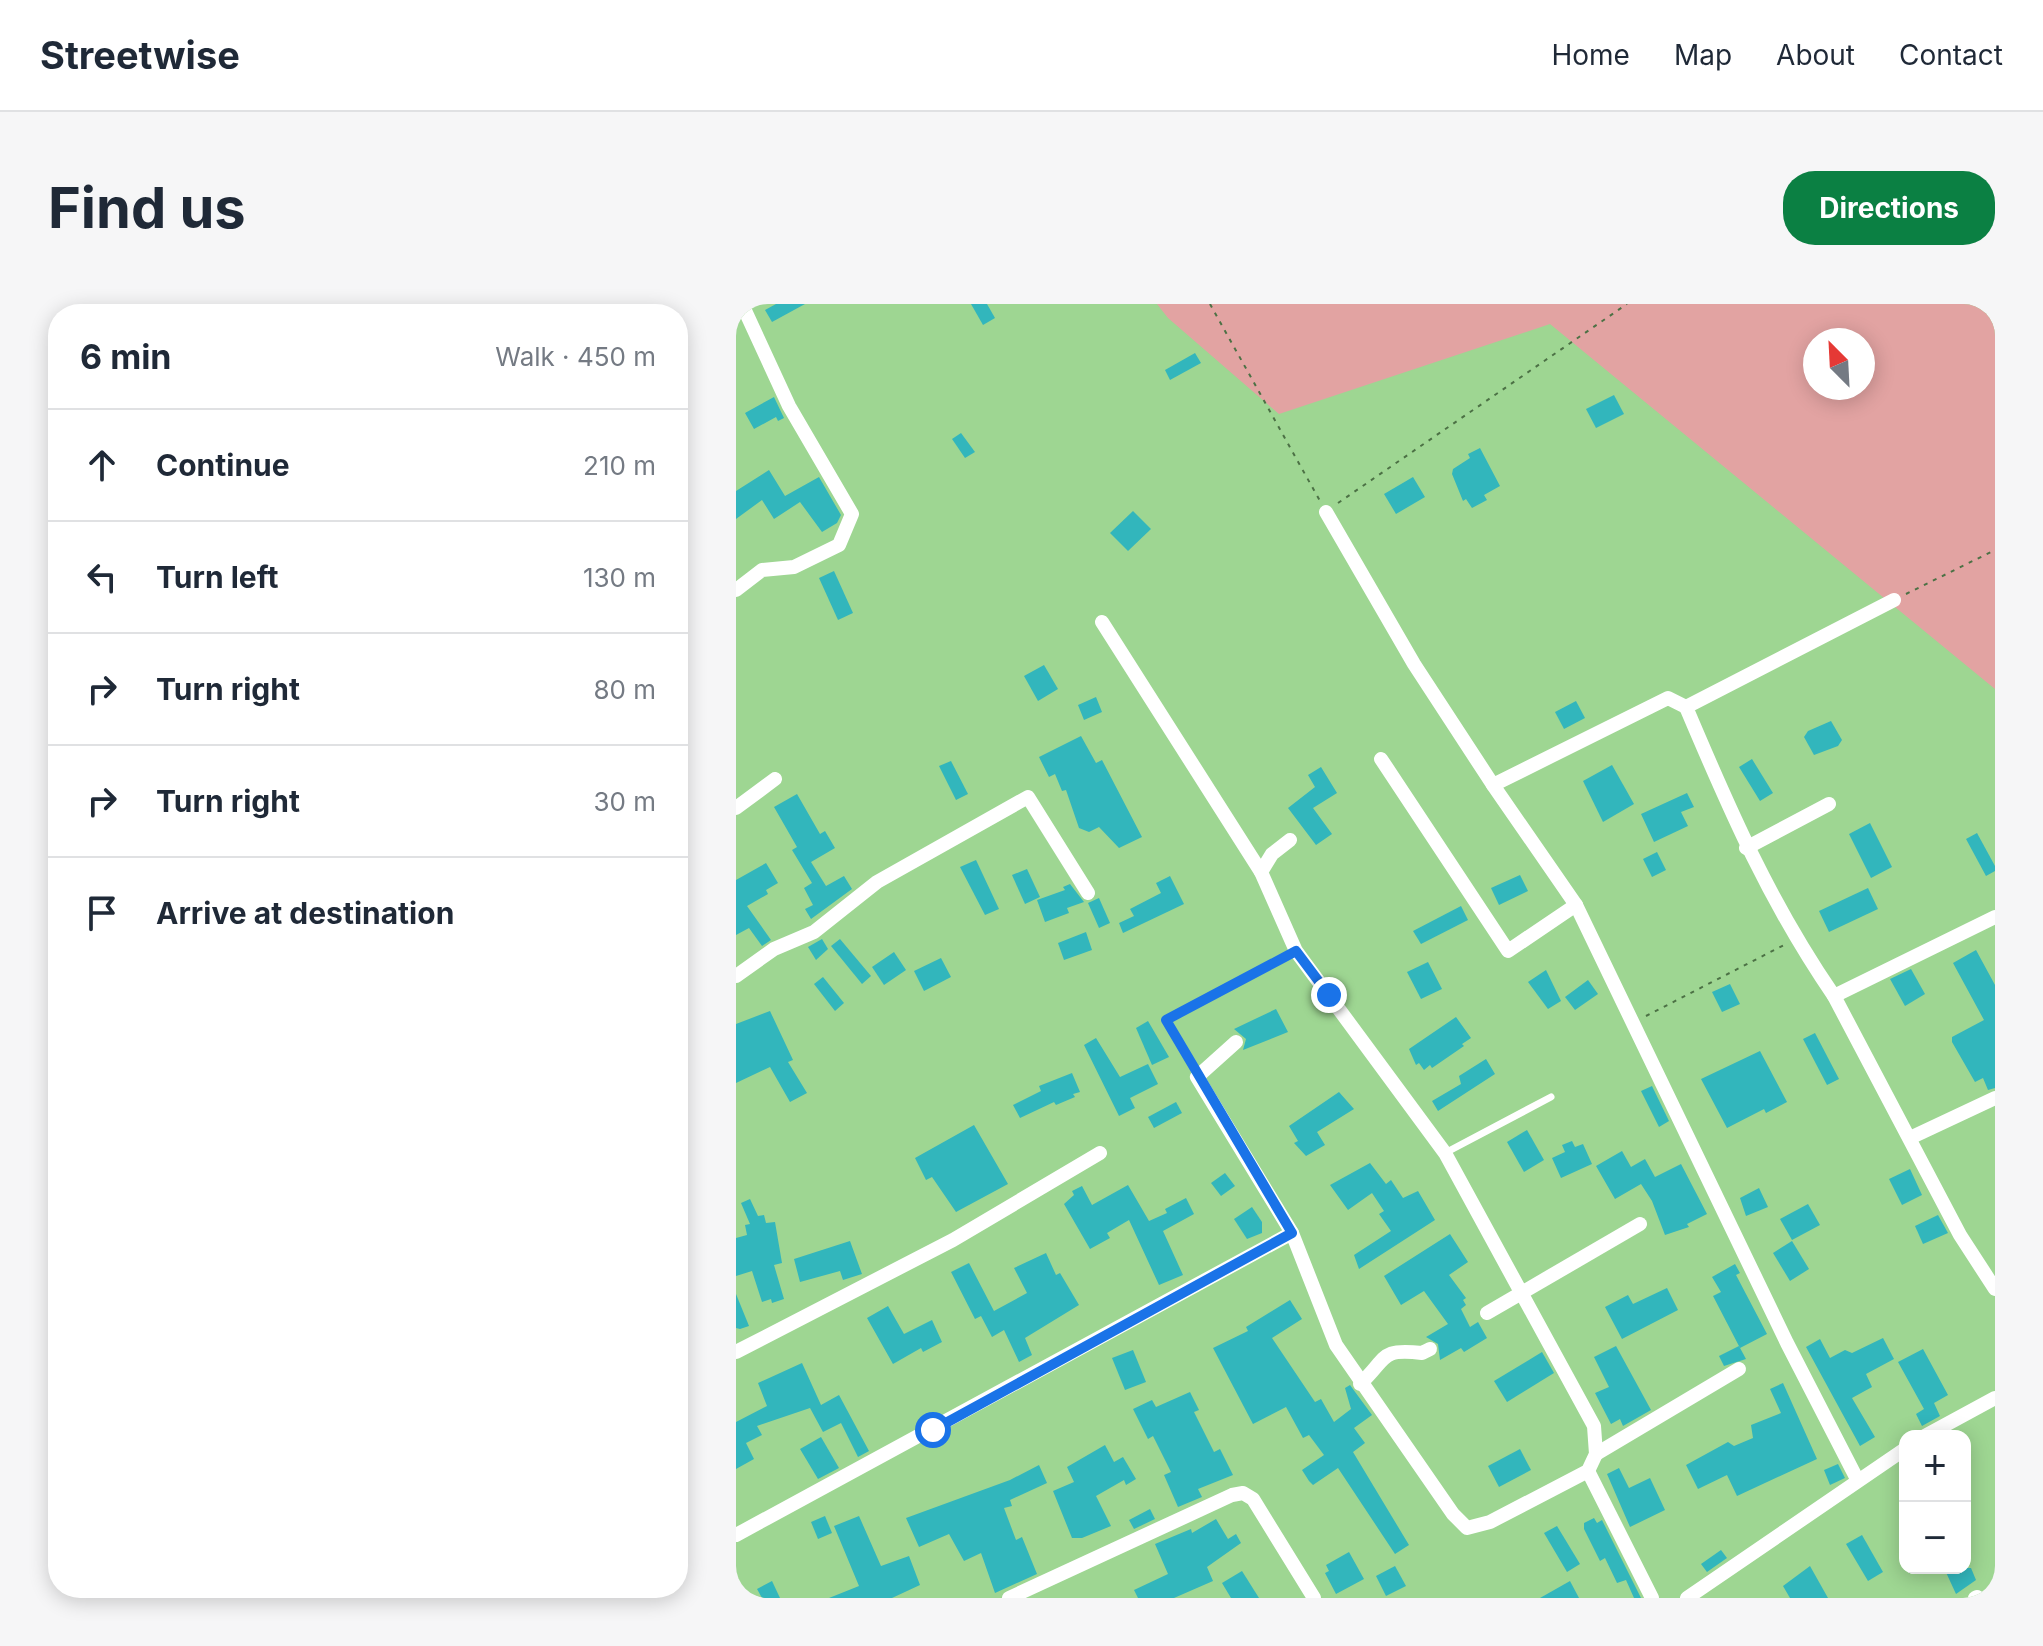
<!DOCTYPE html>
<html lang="en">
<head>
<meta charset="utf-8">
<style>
	body { margin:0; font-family:Inter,sans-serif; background:#f6f6f7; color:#1f2937 }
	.controls { position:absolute; right:24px; bottom:24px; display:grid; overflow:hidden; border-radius:16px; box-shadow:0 4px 20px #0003 }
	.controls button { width:72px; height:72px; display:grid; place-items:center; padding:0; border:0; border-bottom:2px solid #e0e1e3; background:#fff; color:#1f2937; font:40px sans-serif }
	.compass { position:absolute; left:1067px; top:24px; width:72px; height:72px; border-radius:50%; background:#fff; box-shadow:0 4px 20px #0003; rotate:336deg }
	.stop { position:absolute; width:24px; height:24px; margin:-18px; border:6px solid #1a73e8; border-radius:50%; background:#fff }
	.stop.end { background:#1a73e8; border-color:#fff; box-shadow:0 2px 8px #0008 }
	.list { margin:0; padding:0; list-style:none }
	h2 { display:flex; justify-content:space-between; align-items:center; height:104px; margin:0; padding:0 32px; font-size:34px }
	h2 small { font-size:26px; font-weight:400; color:#747a83 }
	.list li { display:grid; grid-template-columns:52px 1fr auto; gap:24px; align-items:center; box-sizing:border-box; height:112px; padding:0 32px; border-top:2px solid #e0e1e3 }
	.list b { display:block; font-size:30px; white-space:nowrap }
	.list em { font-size:26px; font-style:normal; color:#747a83 }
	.icon { flex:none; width:44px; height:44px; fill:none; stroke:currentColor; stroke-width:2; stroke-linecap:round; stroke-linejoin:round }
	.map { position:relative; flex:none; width:1259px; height:1294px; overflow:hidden; border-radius:32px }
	header { display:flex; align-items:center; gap:48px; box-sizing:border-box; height:112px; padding:0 40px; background:#fff; border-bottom:2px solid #e0e1e3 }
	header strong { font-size:38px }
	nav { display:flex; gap:44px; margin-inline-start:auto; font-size:28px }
	.intro { display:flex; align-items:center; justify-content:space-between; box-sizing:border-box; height:192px; padding:0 48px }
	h1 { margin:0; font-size:56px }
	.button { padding:20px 36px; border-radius:32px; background:#0b8043; color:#fff; font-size:28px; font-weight:700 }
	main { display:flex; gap:48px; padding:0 48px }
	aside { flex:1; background:#fff; border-radius:32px; box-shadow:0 4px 20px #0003 }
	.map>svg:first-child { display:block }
</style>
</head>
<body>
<header>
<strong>Streetwise</strong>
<nav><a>Home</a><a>Map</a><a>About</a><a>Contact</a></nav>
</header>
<div class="intro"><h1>Find us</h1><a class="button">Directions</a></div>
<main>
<aside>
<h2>6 min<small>Walk · 450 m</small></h2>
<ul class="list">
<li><svg class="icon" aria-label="ahead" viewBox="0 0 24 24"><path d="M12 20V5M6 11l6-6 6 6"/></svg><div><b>Continue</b></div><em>210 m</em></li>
<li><svg class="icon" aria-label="left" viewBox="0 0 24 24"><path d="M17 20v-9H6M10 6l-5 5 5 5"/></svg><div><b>Turn left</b></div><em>130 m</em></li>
<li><svg class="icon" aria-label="right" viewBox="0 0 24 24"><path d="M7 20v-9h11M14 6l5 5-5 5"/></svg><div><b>Turn right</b></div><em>80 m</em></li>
<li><svg class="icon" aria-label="right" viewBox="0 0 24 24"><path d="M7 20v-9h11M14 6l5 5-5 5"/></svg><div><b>Turn right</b></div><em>30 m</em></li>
<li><svg class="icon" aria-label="arrive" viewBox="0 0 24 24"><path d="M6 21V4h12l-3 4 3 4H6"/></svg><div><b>Arrive at destination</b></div></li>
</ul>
</aside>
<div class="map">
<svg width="1259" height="1294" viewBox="0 0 1259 1294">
	<rect width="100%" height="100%" fill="#9ed692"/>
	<path fill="#e2a3a2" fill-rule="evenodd" d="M421 0H1259V385L814 20 543 110 432 14ZM1079 36H1127V84H1079Z"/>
	<g fill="#32b6bc">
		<polygon points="40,0 69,0 36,18 29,6"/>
		<polygon points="235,0 251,0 259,14 247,21"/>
		<polygon points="459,49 465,59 434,76 429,66"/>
		<polygon points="878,91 888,110 860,124 850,105"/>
		<polygon points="38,93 48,114 42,117 40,113 18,125 9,109"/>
		<polygon points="225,129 239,148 229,154 216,135"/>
		<polygon points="744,144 764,182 748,191 751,196 736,204 730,195 727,197 716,170 717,165 734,154 732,150"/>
		<polygon points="33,166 49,192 83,173 105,211 101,219 86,228 64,198 38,215 26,196 0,215 0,187"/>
		<polygon points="677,173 689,193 660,210 648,190"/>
		<polygon points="397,207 415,225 392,247 374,229"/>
		<polygon points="98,267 117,309 102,316 83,274"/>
		<polygon points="308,361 322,385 302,397 288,372"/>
		<polygon points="360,393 366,408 348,416 342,401"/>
		<polygon points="840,397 849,414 828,425 819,408"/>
		<polygon points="1095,417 1106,436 1102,442 1078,451 1068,433 1072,427"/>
		<polygon points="345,432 360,459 366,456 406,533 383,544 363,523 353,528 343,524 330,486 326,487 319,470 313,473 303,453"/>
		<polygon points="1016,455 1037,489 1024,497 1003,463"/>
		<polygon points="215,457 232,490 220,496 203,462"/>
		<polygon points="876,461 898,500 867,518 847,477"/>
		<polygon points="585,463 601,489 577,504 596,530 580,541 552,504 579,483 572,471"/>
		<polygon points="951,489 958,503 945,508 952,522 918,538 905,510"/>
		<polygon points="61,490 84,530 89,527 99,544 75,558 90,582 108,572 116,585 75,615 69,605 77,601 68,584 76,579 56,546 61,543 38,503"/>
		<polygon points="1134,519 1156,563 1135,574 1113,530"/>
		<polygon points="1241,529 1259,562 1259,567 1250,572 1230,535"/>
		<polygon points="921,548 930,566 916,573 907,555"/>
		<polygon points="240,556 263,605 249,611 224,563"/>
		<polygon points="30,559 42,579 30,586 32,590 11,602 35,636 26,642 13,624 0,631 0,576"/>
		<polygon points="291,565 304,593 289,600 276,571"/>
		<polygon points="784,571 792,587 763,601 755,584"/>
		<polygon points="434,572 448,600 387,629 383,619 398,612 394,605 425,589 420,579"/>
		<polygon points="334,580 348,598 331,604 333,609 309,618 301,596 329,586 327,583"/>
		<polygon points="1132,584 1142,605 1093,628 1083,607"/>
		<polygon points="363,594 374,619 363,624 352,599"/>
		<polygon points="725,602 732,616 685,640 677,627"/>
		<polygon points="350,628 356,646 328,656 322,639"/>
		<polygon points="86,635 92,645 80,656 72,643"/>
		<polygon points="104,635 135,672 126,680 95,642"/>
		<polygon points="1240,646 1259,681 1259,784 1252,786 1247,774 1239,778 1216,738 1216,733 1248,716 1217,659"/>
		<polygon points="158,648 170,666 148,681 136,663"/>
		<polygon points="205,654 215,673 188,687 178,667"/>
		<polygon points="692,658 706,685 685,695 671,668"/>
		<polygon points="1175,665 1189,690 1169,702 1154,675"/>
		<polygon points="810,666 825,697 812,705 792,678"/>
		<polygon points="87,673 108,699 99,707 78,680"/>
		<polygon points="852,676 862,690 839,706 829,693"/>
		<polygon points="994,680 1004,700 986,708 976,688"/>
		<polygon points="540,705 552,728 507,746 510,735 498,725"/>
		<polygon points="34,707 57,756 52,758 71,789 54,798 34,763 0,779 0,720"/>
		<polygon points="720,713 735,734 726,740 728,742 696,764 694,761 688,766 683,759 680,761 673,745"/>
		<polygon points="412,717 433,753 416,761 400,724"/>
		<polygon points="1079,729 1103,775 1091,781 1067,735"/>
		<polygon points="360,734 384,773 412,760 422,780 394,794 399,804 383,812 348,741"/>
		<polygon points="1024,747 1051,798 1030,809 1028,805 991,824 965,775"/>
		<polygon points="750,755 759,770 702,807 696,797 725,780 723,772"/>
		<polygon points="336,769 344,788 337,790 339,793 320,801 318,798 284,814 277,801 305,787 303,782"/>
		<polygon points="916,782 933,817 923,823 905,787"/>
		<polygon points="603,788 618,805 581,828 589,841 570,852 558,839 562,837 553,822"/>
		<polygon points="440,798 446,809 418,824 412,813"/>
		<polygon points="238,821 272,880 220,908 196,873 190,876 179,854"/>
		<polygon points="791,826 808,856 788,868 771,838"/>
		<polygon points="836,837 839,843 847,840 856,860 825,874 816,854 829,848 826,841"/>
		<polygon points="886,847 895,863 909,855 919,873 945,860 971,910 951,920 953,923 929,931 916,897 905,880 879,895 860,862"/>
		<polygon points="634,859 650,880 655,876 667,894 682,887 699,916 623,965 618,951 655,927 643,910 648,907 636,889 612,906 594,881"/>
		<polygon points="1174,865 1186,891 1166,901 1153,875"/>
		<polygon points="489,869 499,882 485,892 475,879"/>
		<polygon points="392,881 413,917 431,909 429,905 450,894 458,910 427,927 447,971 423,981 393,916 371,929 374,934 354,945 328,900 338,891 336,887 346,882 356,901"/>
		<polygon points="1023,884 1032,903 1010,912 1004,894"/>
		<polygon points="14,895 22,912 28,911 30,919 39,918 46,959 38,961 48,995 36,999 35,995 26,998 16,967 0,972 0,934 11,931 9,921 14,920 5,899"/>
		<polygon points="1072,900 1084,921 1056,936 1044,915"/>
		<polygon points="516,903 526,918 526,929 511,935 498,915"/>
		<polygon points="1202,911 1212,929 1187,940 1179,922"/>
		<polygon points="714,930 732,958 713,971 730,994 727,996 730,1001 725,1005 734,1023 742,1018 751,1034 728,1048 725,1044 704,1056 702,1040 690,1033 712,1020 688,987 665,1001 648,972"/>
		<polygon points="114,937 126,970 107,976 104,967 64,978 58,955"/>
		<polygon points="1056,937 1073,965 1054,977 1037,949"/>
		<polygon points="310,949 320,971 324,969 343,1001 289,1034 296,1051 283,1058 268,1026 256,1033 245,1012 239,1015 215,968 233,959 258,1007 291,989 278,964"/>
		<polygon points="999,960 1004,969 1000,971 1031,1030 1004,1044 977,992 985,988 976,973"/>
		<polygon points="931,984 942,1006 886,1035 869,1003 892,991 897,1000"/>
		<polygon points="0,990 13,1022 4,1025 0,1024"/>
		<polygon points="554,996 566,1015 536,1034 579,1098 585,1095 598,1118 615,1105 609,1084 614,1081 636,1111 618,1124 629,1139 617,1148 673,1241 659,1250 602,1164 577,1181 573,1177 566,1166 588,1151 573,1131 567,1134 550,1103 517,1120 477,1044 512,1027 510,1023"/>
		<polygon points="152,1002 168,1030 196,1016 206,1038 187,1048 185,1044 157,1060 131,1014"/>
		<polygon points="1147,1034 1158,1055 1130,1070 1136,1083 1116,1094 1139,1133 1124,1142 1070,1043 1084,1035 1094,1054 1109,1046 1116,1049"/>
		<polygon points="880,1042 915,1106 887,1122 884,1115 875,1120 859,1089 873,1083 858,1053"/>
		<polygon points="1003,1042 1010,1055 988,1062 983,1052"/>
		<polygon points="1187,1045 1212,1091 1198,1099 1204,1112 1186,1122 1180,1110 1188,1105 1162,1058"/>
		<polygon points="397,1046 410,1078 389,1086 376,1054"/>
		<polygon points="806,1048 818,1069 771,1098 758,1077"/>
		<polygon points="66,1059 85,1101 103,1091 133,1147 122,1153 105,1119 87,1128 74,1104 21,1122 26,1131 10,1139 18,1155 0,1165 0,1118 31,1102 22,1079"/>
		<polygon points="1047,1079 1081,1155 1001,1192 991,1171 962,1185 950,1161 992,1138 998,1142 1017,1134 1015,1121 1045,1109 1034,1085"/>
		<polygon points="454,1088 463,1106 458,1108 478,1148 484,1145 497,1171 462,1185 466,1193 442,1203 428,1171 435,1168 417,1132 412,1135 397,1105 416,1096 420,1103"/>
		<polygon points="85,1133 103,1164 82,1175 64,1145"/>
		<polygon points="369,1141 378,1158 387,1153 400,1175 390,1181 388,1176 360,1192 375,1222 346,1234 336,1234 317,1187 338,1178 331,1163"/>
		<polygon points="784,1145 795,1166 763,1183 752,1162"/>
		<polygon points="1102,1160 1109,1174 1094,1181 1088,1166"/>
		<polygon points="303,1161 311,1179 274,1196 276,1202 268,1204 280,1236 286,1233 301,1270 259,1289 245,1249 228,1257 213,1230 183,1243 170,1214 274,1176"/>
		<polygon points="883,1164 893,1184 914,1174 929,1206 894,1223 871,1170"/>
		<polygon points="414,1205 419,1215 398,1225 393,1216"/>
		<polygon points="89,1212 96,1229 82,1235 75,1218"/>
		<polygon points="123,1212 145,1262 173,1252 184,1281 156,1294 93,1294 123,1282 98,1222"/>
		<polygon points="858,1214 861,1219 866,1216 905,1294 898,1294 890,1276 881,1279 869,1254 864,1257 848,1225 848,1219"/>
		<polygon points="480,1215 492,1235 500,1230 505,1239 471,1263 477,1277 438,1294 402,1294 398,1286 432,1270 419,1240 455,1225 456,1229"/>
		<polygon points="821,1222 844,1260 831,1268 808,1229"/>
		<polygon points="1126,1231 1147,1268 1132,1277 1110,1240"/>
		<polygon points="985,1246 991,1254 971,1268 965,1260"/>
		<polygon points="613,1248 628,1275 600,1290 589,1269 593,1267 590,1261"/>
		<polygon points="659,1262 670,1282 650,1292 640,1272"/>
		<polygon points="1074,1262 1092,1294 1054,1294 1047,1282"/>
		<polygon points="1208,1264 1235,1264 1240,1276 1220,1290"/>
		<polygon points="506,1267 523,1294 495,1294 486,1279"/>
		<polygon points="36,1277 44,1294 26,1294 21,1285"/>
		<polygon points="834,1277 843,1294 804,1294"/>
	</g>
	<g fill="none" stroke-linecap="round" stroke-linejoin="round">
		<g stroke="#4c7145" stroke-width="2" stroke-dasharray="4 6" stroke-linecap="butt">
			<polyline points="474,0 584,197"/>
			<polyline points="602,199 891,0"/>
			<polyline points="1170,290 1259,246"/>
			<polyline points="910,712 1050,640"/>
			<polyline points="455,761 430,716 548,654"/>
		</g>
		<polyline stroke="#fff" stroke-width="7" points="709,849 815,793"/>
		<g stroke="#fff" stroke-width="14">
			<polyline points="590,208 678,360 757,481 932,394 950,403"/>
			<polyline points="0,286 26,266 58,263 103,241 116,210 53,102 6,0"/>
			<path d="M1158 296 950 403C994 507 1034 599 1098 692L1259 613"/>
			<polyline points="366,318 525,568"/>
			<polyline points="645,455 772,647 840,601"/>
			<polyline points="757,481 840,601 1051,1039 1121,1175"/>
			<polyline points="0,504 39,475"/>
			<polyline points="1010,544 1093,500"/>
			<polyline points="0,672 38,645 78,628 141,578 292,493 352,589"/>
			<polyline points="1098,692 1224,931 1259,985"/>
			<polyline points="500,738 461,773 556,929"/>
			<polyline points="1176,833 1259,794"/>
			<polyline points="751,1009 904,920"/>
			<polyline points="0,1048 217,936 364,849"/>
			<path d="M624 1080C652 1054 643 1044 686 1049L694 1045"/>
			<polyline points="1189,1132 1259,1094"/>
			<polyline points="860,1150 1003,1065"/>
			<polyline points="852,1167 916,1294"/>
			<polyline points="0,1231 556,929 600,1041 717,1210 731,1224 754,1218 852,1167 860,1150 858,1122 709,849 560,647 525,568 536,550 554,536"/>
			<polyline points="273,1294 496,1191 507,1189 517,1195 578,1294"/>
			<polyline points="951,1294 1169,1145"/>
			<polyline points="1239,1294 1241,1293"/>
		</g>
	</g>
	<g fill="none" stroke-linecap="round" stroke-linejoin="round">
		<polyline stroke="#1a73e8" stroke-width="10" points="197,1126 556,929 430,716 560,647 593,691"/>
	</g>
</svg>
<div class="controls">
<button>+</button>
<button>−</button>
</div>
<svg class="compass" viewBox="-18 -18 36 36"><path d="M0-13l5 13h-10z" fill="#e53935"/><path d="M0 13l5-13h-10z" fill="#747a83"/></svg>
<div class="stop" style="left:197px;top:1126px"></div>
<div class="stop end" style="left:593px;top:691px"></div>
</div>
</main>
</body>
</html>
